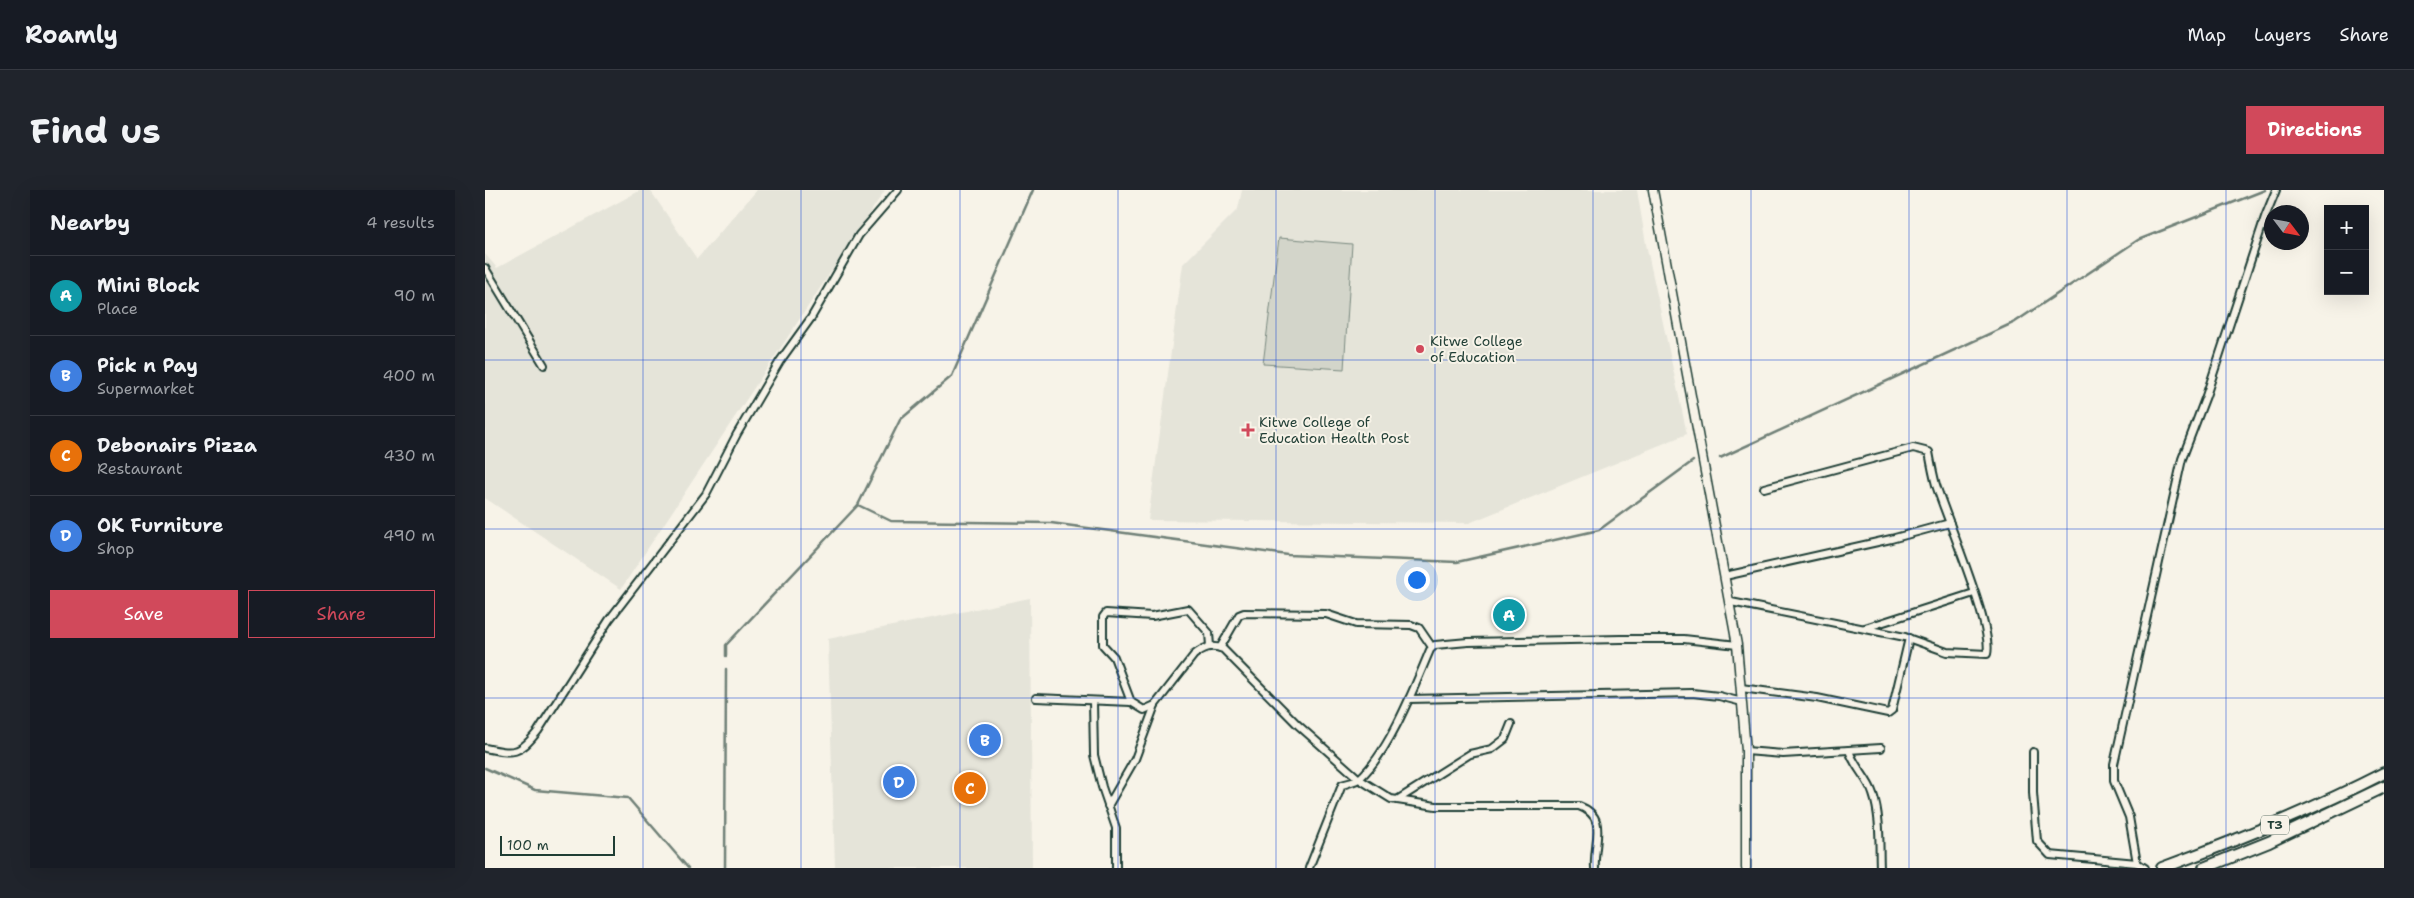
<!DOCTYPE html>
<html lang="en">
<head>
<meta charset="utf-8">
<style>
	body { margin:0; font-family:"Shantell Sans",sans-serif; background:#20242c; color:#f1f3f6 }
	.controls { position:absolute; right:15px; top:15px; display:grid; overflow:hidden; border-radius:0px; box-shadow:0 5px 20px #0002 }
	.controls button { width:45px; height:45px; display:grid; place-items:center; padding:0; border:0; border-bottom:1px solid #363941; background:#171b24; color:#f1f3f6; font:25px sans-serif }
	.compass { position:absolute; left:1779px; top:15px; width:45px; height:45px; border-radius:50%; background:#171b24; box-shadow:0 5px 20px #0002; rotate:122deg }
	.scale { position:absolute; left:15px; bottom:12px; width:115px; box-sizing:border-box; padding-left:5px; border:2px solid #1f3d34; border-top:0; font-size:14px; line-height:18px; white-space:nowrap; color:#1f3d34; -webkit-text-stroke:4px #f7f3e8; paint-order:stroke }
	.you { position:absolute; left:931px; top:389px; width:18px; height:18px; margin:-12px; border:4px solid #fff; border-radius:50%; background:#1a73e8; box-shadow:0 0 0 8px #1a73e833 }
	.badge { display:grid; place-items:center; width:32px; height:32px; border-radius:50%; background:#d1495b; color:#fff; font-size:16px; font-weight:700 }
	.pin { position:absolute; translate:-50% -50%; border:2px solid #fff; box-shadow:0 1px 5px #0006 }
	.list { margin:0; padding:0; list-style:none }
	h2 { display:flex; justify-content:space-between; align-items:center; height:65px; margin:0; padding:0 20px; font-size:21px }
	h2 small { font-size:16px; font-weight:400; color:#9ea1a6 }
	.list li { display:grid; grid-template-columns:32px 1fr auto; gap:15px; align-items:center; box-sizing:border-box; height:80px; padding:0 20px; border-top:1px solid #363941 }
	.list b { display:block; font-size:19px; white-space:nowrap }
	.list p { margin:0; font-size:16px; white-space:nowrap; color:#9ea1a6 }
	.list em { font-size:16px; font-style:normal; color:#9ea1a6 }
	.actions { display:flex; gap:10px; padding:15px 20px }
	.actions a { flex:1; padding:11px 0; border:1px solid #d1495b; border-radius:0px; text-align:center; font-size:18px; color:#d1495b }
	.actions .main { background:#d1495b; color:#fff }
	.map { position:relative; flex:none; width:1899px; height:678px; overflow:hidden; border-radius:0px }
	header { display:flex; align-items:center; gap:30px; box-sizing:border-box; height:70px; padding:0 25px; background:#171b24; border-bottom:1px solid #363941 }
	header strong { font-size:24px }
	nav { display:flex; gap:28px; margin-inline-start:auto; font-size:18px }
	.intro { display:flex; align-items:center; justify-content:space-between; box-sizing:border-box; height:120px; padding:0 30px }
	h1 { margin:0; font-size:35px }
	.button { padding:12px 22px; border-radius:0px; background:#d1495b; color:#fff; font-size:18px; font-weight:700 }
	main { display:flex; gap:30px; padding:0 30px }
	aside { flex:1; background:#171b24; border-radius:0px; box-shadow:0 5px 20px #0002 }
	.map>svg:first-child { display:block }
</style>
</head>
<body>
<header>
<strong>Roamly</strong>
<nav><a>Map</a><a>Layers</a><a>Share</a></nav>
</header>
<div class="intro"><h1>Find us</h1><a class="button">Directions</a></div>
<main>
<aside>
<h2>Nearby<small>4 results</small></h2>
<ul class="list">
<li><span class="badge" style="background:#0f9aa8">A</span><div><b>Mini Block</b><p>Place</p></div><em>90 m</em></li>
<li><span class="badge" style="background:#3f7fe0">B</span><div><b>Pick n Pay</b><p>Supermarket</p></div><em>400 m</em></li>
<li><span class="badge" style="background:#e8710a">C</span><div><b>Debonairs Pizza</b><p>Restaurant</p></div><em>430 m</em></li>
<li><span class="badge" style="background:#3f7fe0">D</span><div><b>OK Furniture</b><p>Shop</p></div><em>490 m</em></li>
</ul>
<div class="actions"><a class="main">Save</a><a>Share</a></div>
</aside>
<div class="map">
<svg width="1899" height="678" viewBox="0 0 1899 678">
	<rect width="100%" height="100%" fill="#f7f3e8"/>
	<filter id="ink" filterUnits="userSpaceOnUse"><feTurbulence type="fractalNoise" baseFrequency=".02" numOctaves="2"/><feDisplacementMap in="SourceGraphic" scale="10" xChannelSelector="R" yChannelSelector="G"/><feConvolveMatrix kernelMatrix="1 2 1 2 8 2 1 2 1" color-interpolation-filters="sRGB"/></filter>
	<g filter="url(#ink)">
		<g fill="#e5e4d9">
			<polygon points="156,0 165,0 212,69 272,0 400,0 136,399 0,308 0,64 12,78"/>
			<polygon points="757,0 1152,0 1161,54 1202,244 984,333 663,330 698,74 753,19"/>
			<polygon points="545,408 547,678 350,678 343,449"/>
		</g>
		<polygon fill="#d3d5ca" stroke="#79897f" points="794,48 867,54 859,179 778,174"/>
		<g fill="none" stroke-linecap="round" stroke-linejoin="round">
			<g stroke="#6f8077" stroke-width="2.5">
				<polyline points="1235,268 1530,132 1653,50 1780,0"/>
				<polyline points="373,315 406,331 566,333 803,365 972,372 1114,340 1208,271"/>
				<polyline points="241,466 241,455 373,315 415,230 467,186 548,0"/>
				<polyline points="0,578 50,600 143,608 203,678"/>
				<polyline points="240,678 241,479"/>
			</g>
			<defs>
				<g id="minor">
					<polyline points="0,78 59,175"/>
					<polyline points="1240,386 1406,349 1465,333"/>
					<path d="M1246 412 1420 447 1462 462 1502 464C1509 439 1461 327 1451 295 1448 284 1446 273 1444 262L1428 258 1279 298"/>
					<polyline points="1380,438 1489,403"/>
					<polyline points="735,458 754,425 759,423 841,424 871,434 926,435 934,438 947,457"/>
					<polyline points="1256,498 1332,508 1403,523 1407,520 1424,448"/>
					<path d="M551 508 646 512 659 520 670 515 709 465C718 458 726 454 738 459L813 535 874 589 906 609 951 616H1094C1124 627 1108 652 1110 678"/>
					<polyline points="924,509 1207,503 1234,506 1257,512"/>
					<polyline points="608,511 609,565 617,597 631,638 631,678"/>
					<polyline points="646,512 629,467 618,455 618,427 621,423 667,426 703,419 724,443 725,456"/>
					<path d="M0 558C29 564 34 565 53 541L124 430 221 304 252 244 295 171 326 128 374 45 413 0"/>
					<path d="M1364 560C1369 577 1383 588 1388 604 1396 627 1394 655 1395 678"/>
					<polyline points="1261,561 1298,564 1396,558"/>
					<polyline points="1548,562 1548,603 1552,651 1565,665 1652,673"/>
					<polyline points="912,610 985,564 1007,559 1020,549 1026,534"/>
					<polyline points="623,616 650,569 670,515"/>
					<path d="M824 678 857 595C862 593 871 592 875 588 904 562 930 496 945 460L950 455 983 452 1136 449H1199L1252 455"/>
					<polyline points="1660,678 1652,673 1644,627 1629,591 1629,574 1697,269 1721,206 1780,27 1791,0"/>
				</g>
				<polyline id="tertiary" points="1168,0 1252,455 1261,561 1261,678"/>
				<g id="trunk">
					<path d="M1677 678C1753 650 1827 620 1899 583"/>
					<polyline points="1719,678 1784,652 1899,597"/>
				</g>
			</defs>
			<use href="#minor" stroke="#1f3d34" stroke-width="10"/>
			<use href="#tertiary" stroke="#1f3d34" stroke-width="11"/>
			<use href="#trunk" stroke="#1f3d34" stroke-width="14"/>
			<use href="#minor" stroke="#f7f3e8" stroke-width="6"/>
			<use href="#tertiary" stroke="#f7f3e8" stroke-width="8"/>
			<use href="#trunk" stroke="#f7f3e8" stroke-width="10"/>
		</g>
	</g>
	<path fill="none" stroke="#1d4ed8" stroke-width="1" stroke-opacity="0.55" d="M158 0V678M316 0V678M475 0V678M633 0V678M791 0V678M950 0V678M1108 0V678M1266 0V678M1424 0V678M1582 0V678M1741 0V678M0 170H1899M0 339H1899M0 508H1899"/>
	<g fill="#d1495b" stroke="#f7f3e8" stroke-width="2">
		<circle cx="935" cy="159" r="5"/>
		<path d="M760.5 232.5h5v5h5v5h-5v5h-5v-5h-5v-5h5z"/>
	</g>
	<g text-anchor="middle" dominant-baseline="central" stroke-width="4" stroke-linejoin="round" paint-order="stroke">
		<rect fill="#f7f3e8" stroke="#60746a" stroke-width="1" x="1776" y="625.5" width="28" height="19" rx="4"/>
		<g font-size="12" font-weight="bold" fill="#1f3d34">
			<text x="1790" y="635">T3</text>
		</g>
		<g font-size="14" fill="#1f3d34" stroke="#f7f3e8" text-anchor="start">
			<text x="945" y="151">Kitwe College<tspan x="945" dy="16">of Education</tspan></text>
			<text x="774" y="232">Kitwe College of<tspan x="774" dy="16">Education Health Post</tspan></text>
		</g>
	</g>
</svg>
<div class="controls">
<button>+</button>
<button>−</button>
</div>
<svg class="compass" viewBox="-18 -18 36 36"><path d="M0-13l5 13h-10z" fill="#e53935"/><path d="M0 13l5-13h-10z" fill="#9ea1a6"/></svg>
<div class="scale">100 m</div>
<div class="you"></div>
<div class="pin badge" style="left:1024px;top:425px;background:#0f9aa8">A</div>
<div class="pin badge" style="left:500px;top:550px;background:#3f7fe0">B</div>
<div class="pin badge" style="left:485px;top:598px;background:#e8710a">C</div>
<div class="pin badge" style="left:414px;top:592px;background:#3f7fe0">D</div>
</div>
</main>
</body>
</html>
